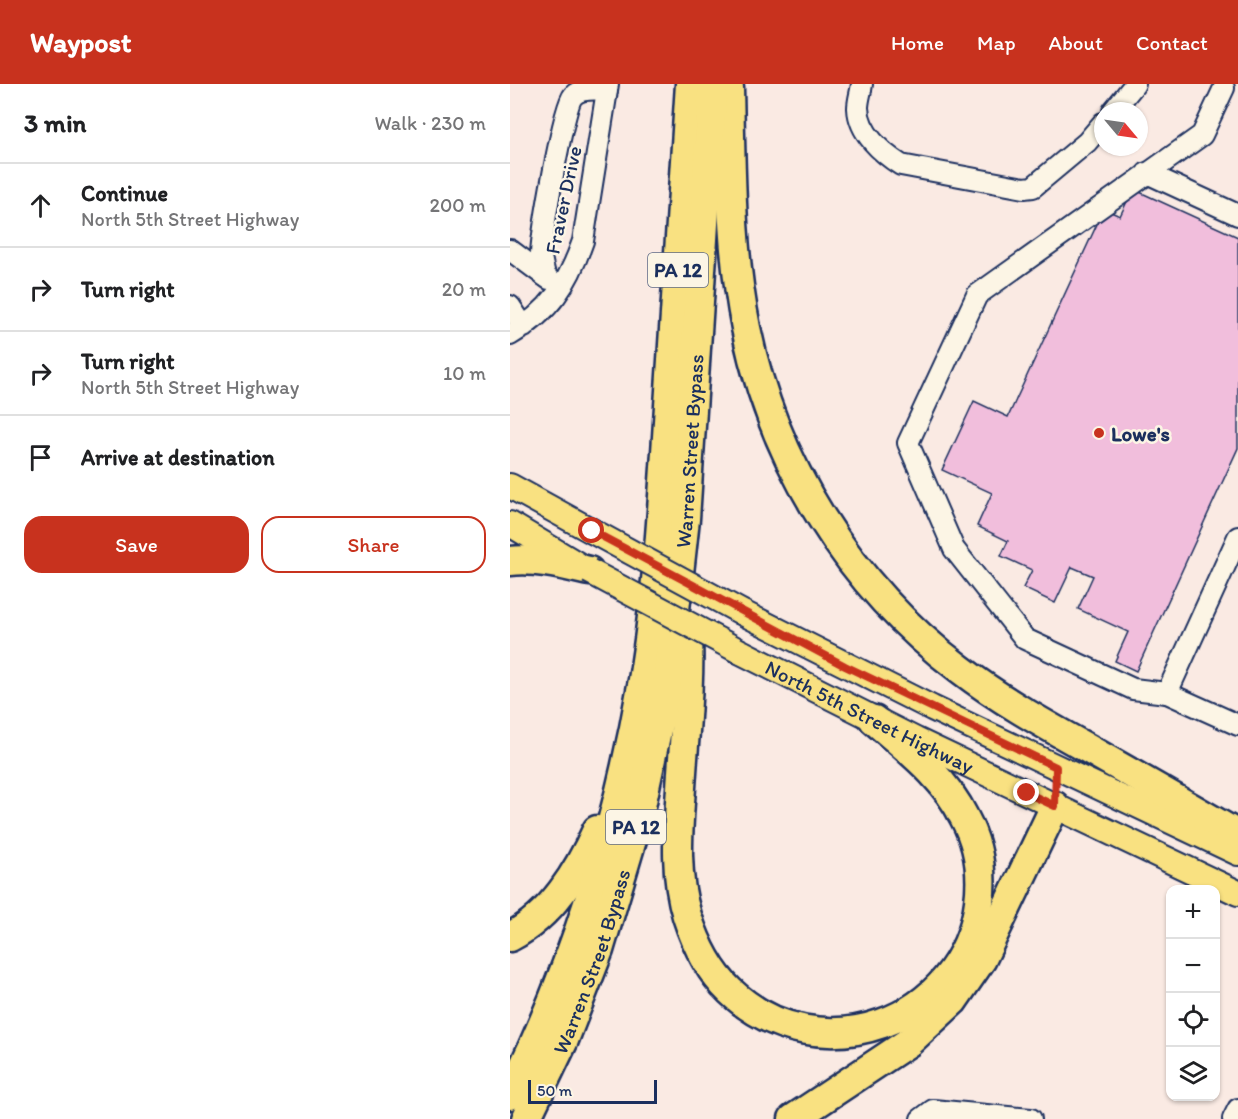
<!DOCTYPE html>
<html lang="en">
<head>
<meta charset="utf-8">
<style>
	body { margin:0; font-family:Itim,sans-serif; background:#f6f6f6; color:#202124 }
	.controls { position:absolute; right:18px; bottom:18px; display:grid; overflow:hidden; border-radius:12px; box-shadow:0 2px 4px #0004 }
	.controls button { width:54px; height:54px; display:grid; place-items:center; padding:0; border:0; border-bottom:2px solid #e0e0e0; background:#fff; color:#202124; font:30px sans-serif }
	.compass { position:absolute; left:584px; top:18px; width:54px; height:54px; border-radius:50%; background:#fff; box-shadow:0 2px 4px #0004; rotate:119deg }
	.scale { position:absolute; left:18px; bottom:15px; width:129px; box-sizing:border-box; padding-left:6px; border:3px solid #1b2f5e; border-top:0; font-size:16px; line-height:21px; white-space:nowrap; color:#1b2f5e; -webkit-text-stroke:4px #fcf5e5; paint-order:stroke }
	.stop { position:absolute; width:18px; height:18px; margin:-14px; border:4px solid #c8321e; border-radius:50%; background:#fff }
	.stop.end { background:#c8321e; border-color:#fff; box-shadow:0 2px 6px #0008 }
	.list { margin:0; padding:0; list-style:none }
	h2 { display:flex; justify-content:space-between; align-items:center; height:78px; margin:0; padding:0 24px; font-size:26px }
	h2 small { font-size:20px; font-weight:400; color:#757577 }
	.list li { display:grid; grid-template-columns:39px 1fr auto; gap:18px; align-items:center; box-sizing:border-box; height:84px; padding:0 24px; border-top:2px solid #e0e0e0 }
	.list b { display:block; font-size:22px; white-space:nowrap }
	.list p { margin:0; font-size:20px; white-space:nowrap; color:#757577 }
	.list em { font-size:20px; font-style:normal; color:#757577 }
	.actions { display:flex; gap:12px; padding:18px 24px }
	.actions a { flex:1; padding:14px 0; border:2px solid #c8321e; border-radius:18px; text-align:center; font-size:21px; color:#c8321e }
	.actions .main { background:#c8321e; color:#fff }
	.icon { flex:none; width:33px; height:33px; fill:none; stroke:currentColor; stroke-width:2; stroke-linecap:round; stroke-linejoin:round }
	.map { position:relative; flex:none; width:728px; height:1035px; overflow:hidden }
	header { display:flex; align-items:center; gap:36px; box-sizing:border-box; height:84px; padding:0 30px; background:#c8321e; color:#fff }
	header strong { font-size:28px }
	nav { display:flex; gap:33px; margin-inline-start:auto; font-size:21px }
	main { display:flex }
	aside { flex:1; background:#fff }
	.map>svg:first-child { display:block }
</style>
</head>
<body>
<header>
<strong>Waypost</strong>
<nav><a>Home</a><a>Map</a><a>About</a><a>Contact</a></nav>
</header>
<main>
<aside>
<h2>3 min<small>Walk · 230 m</small></h2>
<ul class="list">
<li><svg class="icon" aria-label="ahead" viewBox="0 0 24 24"><path d="M12 20V5M6 11l6-6 6 6"/></svg><div><b>Continue</b><p>North 5th Street Highway</p></div><em>200 m</em></li>
<li><svg class="icon" aria-label="right" viewBox="0 0 24 24"><path d="M7 20v-9h11M14 6l5 5-5 5"/></svg><div><b>Turn right</b></div><em>20 m</em></li>
<li><svg class="icon" aria-label="right" viewBox="0 0 24 24"><path d="M7 20v-9h11M14 6l5 5-5 5"/></svg><div><b>Turn right</b><p>North 5th Street Highway</p></div><em>10 m</em></li>
<li><svg class="icon" aria-label="arrive" viewBox="0 0 24 24"><path d="M6 21V4h12l-3 4 3 4H6"/></svg><div><b>Arrive at destination</b></div></li>
</ul>
<div class="actions"><a class="main">Save</a><a>Share</a></div>
</aside>
<div class="map">
<svg width="728" height="1035" viewBox="0 0 728 1035">
	<rect width="100%" height="100%" fill="#faeae3"/>
	<filter id="ink" filterUnits="userSpaceOnUse"><feTurbulence type="fractalNoise" baseFrequency=".0167" numOctaves="2"/><feDisplacementMap in="SourceGraphic" scale="12" xChannelSelector="R" yChannelSelector="G"/><feConvolveMatrix kernelMatrix="1 2 1 2 8 2 1 2 1" color-interpolation-filters="sRGB"/></filter>
	<g filter="url(#ink)">
		<polygon fill="#f1bedc" stroke="#1b2f5e" stroke-width="1.5" points="623,105 728,153 728,364 626,587 605,577 618,548 568,525 583,492 562,483 545,519 513,504 522,486 491,472 498,457 467,442 482,409 432,386 464,317 498,333 594,125 610,132"/>
		<g fill="none" stroke-linecap="round" stroke-linejoin="round">
			<defs>
				<g id="minor">
					<path d="M352 0C351 8 348 16 348 24 349 49 372 69 391 81L514 104 523 103 577 58 593 39"/>
					<polyline points="603,27 625,0"/>
					<polyline points="637,89 728,131"/>
					<polyline points="0,166 39,195"/>
					<path d="M35 192C34 185 31 177 31 170 32 149 53 23 63 12 71 3 86 6 97 6"/>
					<polyline points="0,222 14,243"/>
					<path d="M0 251C40 228 58 200 73 157L98 0"/>
					<polyline points="728,453 657,609 728,641"/>
					<polyline points="657,609 623,605 515,555 444,465 398,359 467,211 692,51 714,4"/>
					<polyline points="411,1035 423,1026 521,1035"/>
					<polyline points="723,1035 728,1025"/>
				</g>
				<g id="major">
					<polyline points="0,402 82,447"/>
					<polyline points="0,440 67,480"/>
					<polyline points="233,529 422,624 728,769"/>
					<path id="s1" d="M231 568 406 656 728 809"/>
				</g>
				<g id="highway">
					<path d="M219 4C221 84 220 165 236 244 263 378 340 503 450 585 489 615 532 639 575 663 626 692 677 721 728 751"/>
					<path d="M0 477C27 474 53 481 79 487"/>
					<path d="M178 551C180 602 174 653 171 704 168 747 164 790 177 832 186 860 199 887 220 907 308 991 454 939 469 818 473 789 468 759 454 733 434 692 397 665 364 636"/>
					<path d="M0 853C42 831 68 788 87 746"/>
					<path d="M0 1011C65 880 108 741 133 596 148 506 153 414 159 322 166 215 173 107 180 0"/>
					<path id="s2" d="M16 1035 54 956 89 866 129 732 157 598 175 435 203 0"/>
					<polyline points="283,1035 399,958 443,917 472,875 545,722"/>
				</g>
			</defs>
			<use href="#minor" stroke="#1b2f5e" stroke-width="24"/>
			<use href="#major" stroke="#1b2f5e" stroke-width="28"/>
			<use href="#highway" stroke="#1b2f5e" stroke-width="33"/>
			<use href="#minor" stroke="#fcf5e5" stroke-width="20"/>
			<use href="#major" stroke="#f9e181" stroke-width="24"/>
			<use href="#highway" stroke="#f9e181" stroke-width="28"/>
			<defs>
				<g id="major-bridge">
					<polyline points="82,447 233,529"/>
					<polyline points="79,487 231,568"/>
				</g>
			</defs>
			<use href="#major-bridge" stroke="#1b2f5e" stroke-width="28" stroke-linecap="butt"/>
			<use href="#major-bridge" stroke="#f9e181" stroke-width="24"/>
		</g>
	</g>
	<g fill="none" stroke-linecap="round" stroke-linejoin="round" filter="url(#ink)">
		<polyline stroke="#c8321e" stroke-width="8" points="82,447 335,582 546,683 545,722 517,709"/>
	</g>
	<circle fill="#c8321e" stroke="#fcf5e5" stroke-width="2" cx="589" cy="349" r="6"/>
	<g text-anchor="middle" dominant-baseline="central" stroke-width="5" stroke-linejoin="round" paint-order="stroke">
		<g fill="#fcf5e5" stroke="#5e6a86" stroke-width="1.5">
			<rect x="138" y="169" width="60" height="34" rx="4.5"/>
			<rect x="96" y="726" width="60" height="34" rx="4.5"/>
		</g>
		<g font-size="20" font-weight="bold" fill="#1b2f5e">
			<text x="168" y="186">PA 12</text>
			<text x="126" y="743">PA 12</text>
		</g>
		<g font-size="21" fill="#1b2f5e" stroke="#fcf5e5">
			<text transform="translate(53 116) rotate(-78)">Fraver Drive</text>
			<text stroke="none"><textPath href="#s2" startOffset="693">Warren Street Bypass</textPath></text>
			<text stroke="none"><textPath href="#s1" startOffset="144">North 5th Street Highway</textPath></text>
			<text stroke="none"><textPath href="#s2" startOffset="171">Warren Street Bypass</textPath></text>
		</g>
		<g font-size="21" font-weight="bold" fill="#1b2f5e" stroke="#fcf5e5" text-anchor="start">
			<text x="601" y="349">Lowe's</text>
		</g>
	</g>
</svg>
<div class="controls">
<button>+</button>
<button>−</button>
<button><svg class="icon" aria-label="locate" viewBox="0 0 24 24"><circle cx="12" cy="12" r="6"/><path d="M12 2v4M12 18v4M2 12h4M18 12h4"/></svg></button>
<button><svg class="icon" aria-label="layers" viewBox="0 0 24 24"><path d="M12 4l9 5-9 5-9-5zM3 14l9 5 9-5"/></svg></button>
</div>
<svg class="compass" viewBox="-18 -18 36 36"><path d="M0-13l5 13h-10z" fill="#e53935"/><path d="M0 13l5-13h-10z" fill="#757577"/></svg>
<div class="scale">50 m</div>
<div class="stop" style="left:82px;top:447px"></div>
<div class="stop end" style="left:517px;top:709px"></div>
</div>
</main>
</body>
</html>
